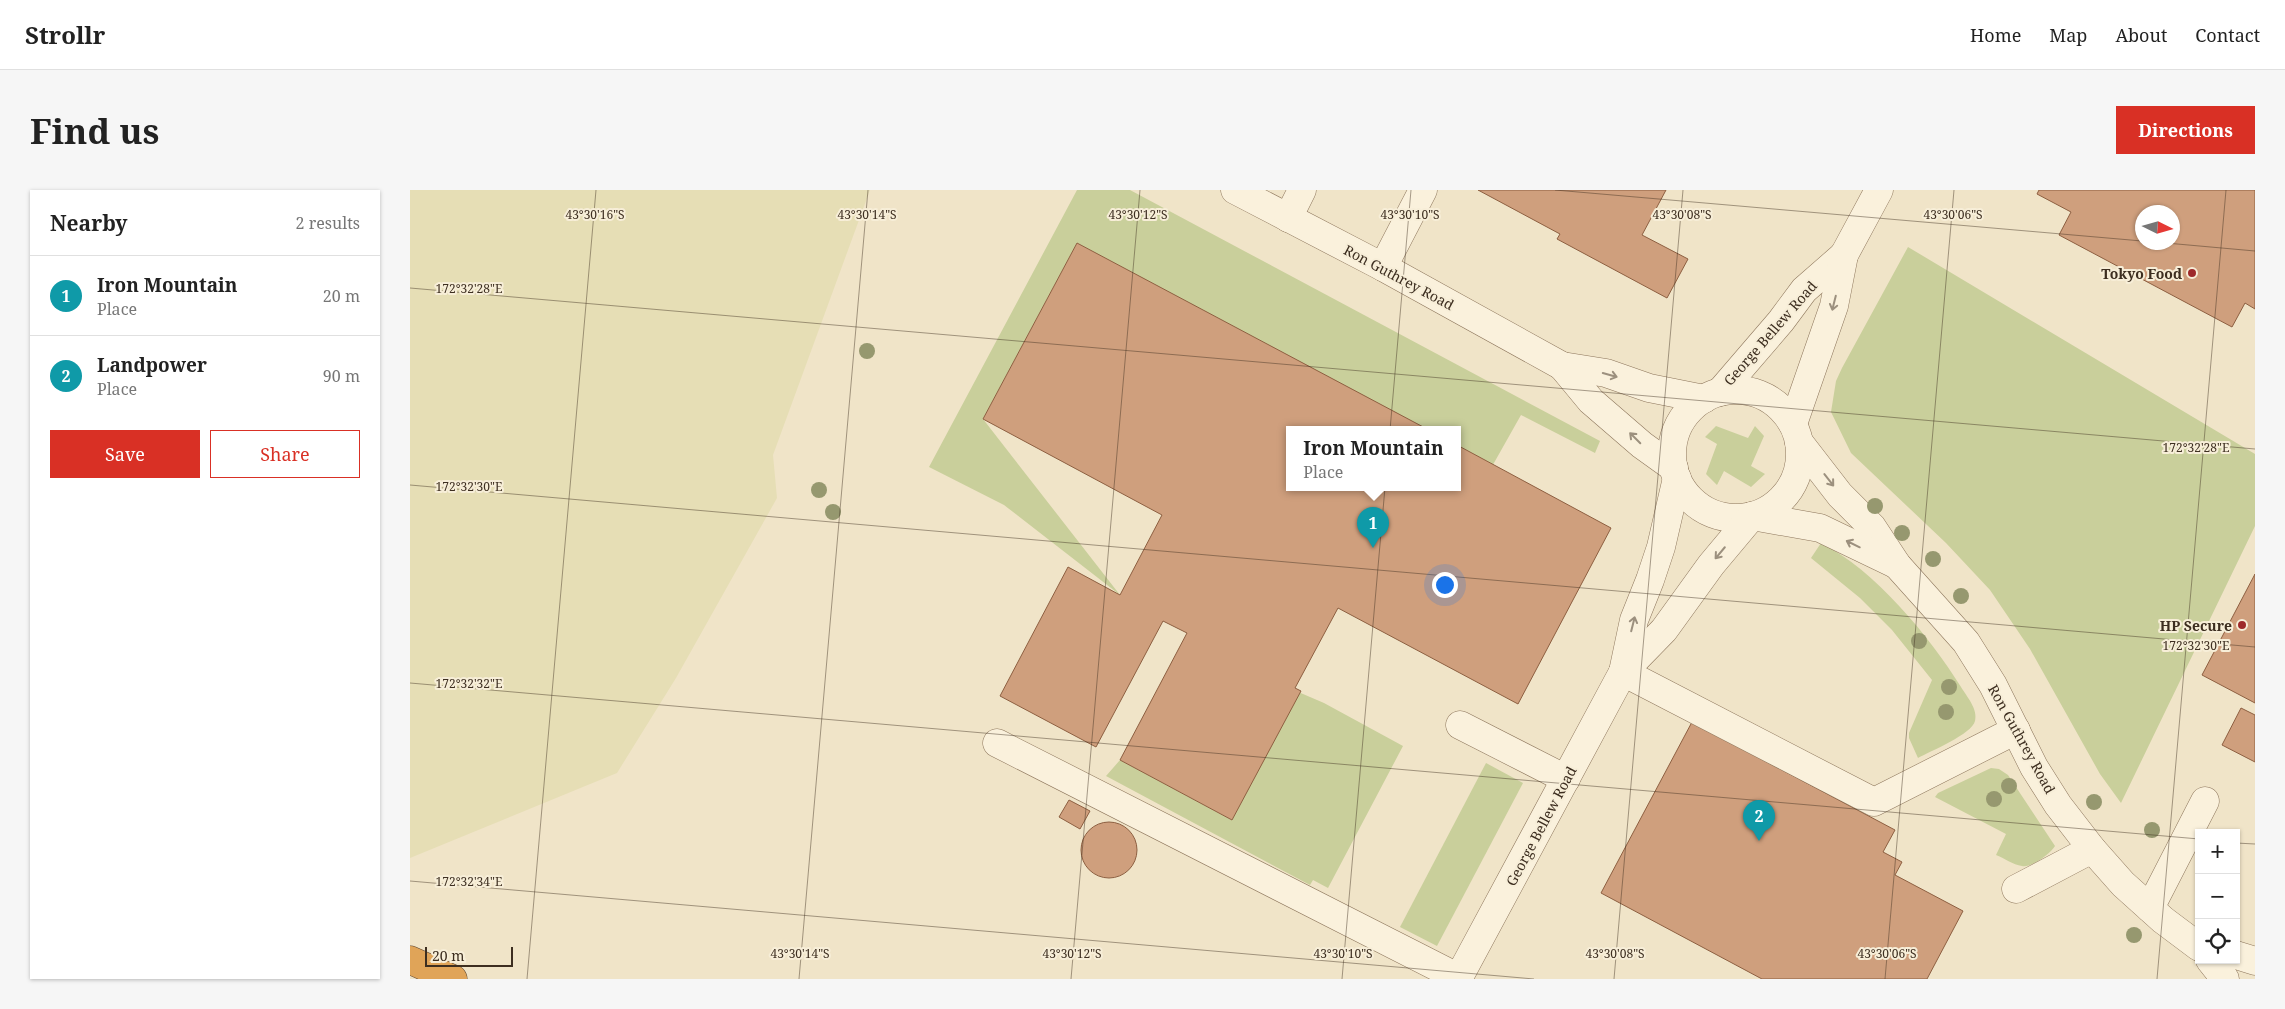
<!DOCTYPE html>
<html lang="en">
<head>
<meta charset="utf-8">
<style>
	body { margin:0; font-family:"Noto Serif",serif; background:#f6f6f6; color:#222 }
	.controls { position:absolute; right:15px; bottom:15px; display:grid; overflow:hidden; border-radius:0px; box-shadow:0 1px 4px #0004 }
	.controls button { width:45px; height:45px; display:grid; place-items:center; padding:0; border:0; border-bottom:1px solid #e0e0e0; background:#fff; color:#222; font:25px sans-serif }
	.compass { position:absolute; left:1725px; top:15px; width:45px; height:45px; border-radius:50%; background:#fff; box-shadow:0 1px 4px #0004; rotate:95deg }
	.scale { position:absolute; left:15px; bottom:12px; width:88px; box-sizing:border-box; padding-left:5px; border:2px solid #3d2e20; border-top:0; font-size:14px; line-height:18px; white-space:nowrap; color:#3d2e20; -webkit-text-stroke:4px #f7eed8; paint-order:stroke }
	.you { position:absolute; left:1034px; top:394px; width:18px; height:18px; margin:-12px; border:4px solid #fff; border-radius:50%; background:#1a73e8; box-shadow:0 0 0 8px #1a73e833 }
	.badge { display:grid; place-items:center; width:32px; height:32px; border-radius:50%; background:#d93025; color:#fff; font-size:16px; font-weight:700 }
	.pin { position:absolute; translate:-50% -41px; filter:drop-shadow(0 1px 2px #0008) }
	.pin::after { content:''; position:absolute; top:26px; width:18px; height:15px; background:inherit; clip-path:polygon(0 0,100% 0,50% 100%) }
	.popup { position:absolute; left:876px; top:236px; width:175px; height:65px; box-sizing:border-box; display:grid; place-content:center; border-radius:0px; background:#fff; filter:drop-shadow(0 1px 4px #0005); font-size:16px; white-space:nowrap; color:#767676 }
	.popup b { font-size:19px; color:#222 }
	.popup::after { content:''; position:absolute; left:50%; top:100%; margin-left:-10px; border:10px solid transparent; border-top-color:#fff }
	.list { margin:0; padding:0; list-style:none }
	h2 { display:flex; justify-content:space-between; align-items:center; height:65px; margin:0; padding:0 20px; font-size:21px }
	h2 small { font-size:16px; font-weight:400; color:#767676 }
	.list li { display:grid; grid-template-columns:32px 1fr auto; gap:15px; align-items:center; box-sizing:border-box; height:80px; padding:0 20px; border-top:1px solid #e0e0e0 }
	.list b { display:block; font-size:19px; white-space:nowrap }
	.list p { margin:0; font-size:16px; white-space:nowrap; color:#767676 }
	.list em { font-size:16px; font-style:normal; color:#767676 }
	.actions { display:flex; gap:10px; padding:15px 20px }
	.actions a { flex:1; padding:11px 0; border:1px solid #d93025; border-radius:0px; text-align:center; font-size:18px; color:#d93025 }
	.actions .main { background:#d93025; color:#fff }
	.icon { flex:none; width:28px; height:28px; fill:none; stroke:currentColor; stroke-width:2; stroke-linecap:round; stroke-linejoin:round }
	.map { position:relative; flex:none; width:1845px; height:789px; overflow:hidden; border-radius:0px }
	header { display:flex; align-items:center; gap:30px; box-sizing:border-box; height:70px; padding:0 25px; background:#fff; border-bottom:1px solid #e0e0e0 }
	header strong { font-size:24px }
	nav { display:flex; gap:28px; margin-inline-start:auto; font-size:18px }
	.intro { display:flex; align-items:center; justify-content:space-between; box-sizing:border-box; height:120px; padding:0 30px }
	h1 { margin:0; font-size:35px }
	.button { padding:12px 22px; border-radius:0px; background:#d93025; color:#fff; font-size:18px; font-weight:700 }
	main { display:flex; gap:30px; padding:0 30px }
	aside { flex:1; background:#fff; border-radius:0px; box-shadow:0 1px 4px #0004 }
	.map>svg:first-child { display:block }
</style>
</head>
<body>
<header>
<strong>Strollr</strong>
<nav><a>Home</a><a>Map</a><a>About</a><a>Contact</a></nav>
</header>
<div class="intro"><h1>Find us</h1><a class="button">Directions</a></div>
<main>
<aside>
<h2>Nearby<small>2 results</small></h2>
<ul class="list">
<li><span class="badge" style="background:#0f9aa8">1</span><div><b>Iron Mountain</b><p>Place</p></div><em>20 m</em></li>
<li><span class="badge" style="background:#0f9aa8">2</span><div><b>Landpower</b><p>Place</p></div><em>90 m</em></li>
</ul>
<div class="actions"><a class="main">Save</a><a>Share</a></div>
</aside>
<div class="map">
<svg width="1845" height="789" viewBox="0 0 1845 789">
	<rect width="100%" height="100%" fill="#f0e4c8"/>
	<polygon fill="#e6deb5" points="0,0 460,0 363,265 367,308 266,488 207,583 0,668"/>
	<g fill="#c9cf9b">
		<polygon points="667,0 720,0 1190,251 1185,263 1111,225 1080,280 1047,261 1047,239 1007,239 667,53 573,229 710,405 594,315 519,277"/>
		<polygon points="1498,57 1845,264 1845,336 1711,613 1690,584 1620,459 1580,400 1536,353 1441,263 1421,222 1426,191 1432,178"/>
		<polygon points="1306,236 1338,248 1345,236 1354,246 1341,276 1355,284 1341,297 1314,281 1307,295 1296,284 1307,254 1295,247"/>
		<path d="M1411 353C1465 380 1520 447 1551 497 1557 507 1568 519 1565 531 1562 544 1521 561 1508 568L1499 548V543L1522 490 1482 440 1450 408 1401 368Z"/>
		<polygon points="886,501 914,513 993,556 918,698 903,690 900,695 696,586 710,570 822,630"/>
		<polygon points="1076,573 1113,593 1027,756 990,737"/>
		<path d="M1581 578 1589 579 1598 585 1645 656C1640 664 1621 678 1612 676 1603 675 1594 668 1586 665L1596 644 1525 607 1528 603Z"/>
	</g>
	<g fill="#cf9f7d" stroke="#8d5f41" fill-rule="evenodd">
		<polygon points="1068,0 1256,0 1232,45 1278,69 1257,108 1147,49 1150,44"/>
		<path d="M1629 0H1845V119L1835 113 1822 137 1649 45 1661 22 1627 4ZM1732 22H1762V52H1732Z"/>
		<polygon points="667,53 1017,239 879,239 879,297 1047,297 1047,255 1201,338 1108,514 928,418 885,498 891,501 822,630 710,570 777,443 753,431 686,557 590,506 658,377 710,405 752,325 573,229"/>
		<polygon points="1845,384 1845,513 1792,485"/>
		<polygon points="1831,518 1845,525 1845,572 1812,555"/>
		<polygon points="1282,532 1485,640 1473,662 1492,672 1485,685 1553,721 1517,789 1352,789 1191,703"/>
		<polygon points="659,610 680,621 670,639 649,627"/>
		<circle cx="699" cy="660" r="28"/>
	</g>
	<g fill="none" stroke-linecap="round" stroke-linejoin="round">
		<defs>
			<g id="minor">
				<polyline points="825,0 973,77 1152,176 1196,183 1239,198 1294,209"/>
				<polyline points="878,28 892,0"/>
				<polyline points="973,77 1013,0"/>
				<polyline points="1152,176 1181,211 1232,255 1264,278"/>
				<circle cx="1326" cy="264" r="64"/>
				<polyline points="1310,202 1371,131 1394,100 1434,65"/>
				<polyline points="1383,234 1424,116 1434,65 1469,0"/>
				<polyline points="1389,252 1430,305 1462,337 1487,375 1556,452 1583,495 1624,577 1648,615 1682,659 1713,694 1753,730 1789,757"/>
				<polyline points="1213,482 1464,612 1606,540"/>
				<polyline points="1213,482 1224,430 1240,390 1251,357 1267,288"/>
				<polyline points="1050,535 1156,589"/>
				<polyline points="587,553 1049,788"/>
				<polyline points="1606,699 1682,659"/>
				<polyline points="1740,718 1795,611"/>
				<polyline points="1826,765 1845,771"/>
				<polyline points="1800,770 1815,789"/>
				<polyline points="1048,789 1213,482 1254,440 1301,375 1342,326 1410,338 1487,375"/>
			</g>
			<polyline id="highway" points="0,770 43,789"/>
		</defs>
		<use href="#minor" stroke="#8d765c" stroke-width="29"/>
		<use href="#highway" stroke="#5b4430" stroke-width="29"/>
		<use href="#minor" stroke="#faf1dc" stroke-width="28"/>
		<use href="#highway" stroke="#e0a458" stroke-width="28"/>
	</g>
	<g fill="#96986f">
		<circle cx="457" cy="161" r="8"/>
		<circle cx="409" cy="300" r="8"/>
		<circle cx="1465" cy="316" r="8"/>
		<circle cx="423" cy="322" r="8"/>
		<circle cx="1492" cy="343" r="8"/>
		<circle cx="1523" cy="369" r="8"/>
		<circle cx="1551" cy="406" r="8"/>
		<circle cx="1509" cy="451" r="8"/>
		<circle cx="1539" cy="497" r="8"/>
		<circle cx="1536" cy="522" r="8"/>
		<circle cx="1599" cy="596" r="8"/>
		<circle cx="1584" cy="609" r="8"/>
		<circle cx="1684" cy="612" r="8"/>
		<circle cx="1742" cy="640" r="8"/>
		<circle cx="1724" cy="745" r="8"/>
	</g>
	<defs><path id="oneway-shaft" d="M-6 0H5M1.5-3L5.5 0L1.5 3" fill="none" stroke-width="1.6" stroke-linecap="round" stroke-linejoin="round" transform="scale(1.25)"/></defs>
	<g stroke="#9c907e">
		<use href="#oneway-shaft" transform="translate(1424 113) rotate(104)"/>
		<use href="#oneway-shaft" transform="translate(1200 185) rotate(16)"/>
		<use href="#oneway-shaft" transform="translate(1225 248) rotate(-135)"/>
		<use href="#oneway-shaft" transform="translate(1419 290) rotate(52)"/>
		<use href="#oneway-shaft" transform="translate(1443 354) rotate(-154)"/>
		<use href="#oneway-shaft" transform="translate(1310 363) rotate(130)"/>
		<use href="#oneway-shaft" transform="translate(1223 434) rotate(-76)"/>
	</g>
	<path fill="none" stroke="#3d2e20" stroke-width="1" stroke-opacity="0.45" d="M1145 0 1732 51M1745 52 1845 61M0 98 1845 259M0 295 1845 457M0 493 1789 649M1826 653 1845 654M0 691 1124 789M117 789 186 0M389 789 458 0M661 789 730 0M932 789 1001 0M1204 789 1273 0M1475 789 1544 0M1747 789 1816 0"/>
	<g fill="#9e2a2b" stroke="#f7eed8" stroke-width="2">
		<circle cx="1782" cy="83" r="5"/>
		<circle cx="1832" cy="435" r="5"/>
	</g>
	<g text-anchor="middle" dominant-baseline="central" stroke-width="4" stroke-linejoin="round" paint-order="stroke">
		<g font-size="14" font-weight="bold" fill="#3d2e20" stroke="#f7eed8" text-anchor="end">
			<text x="1772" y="83">Tokyo Food</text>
			<text x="1822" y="435">HP Secure</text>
		</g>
		<g font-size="14" fill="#3d2e20" stroke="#f7eed8">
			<text transform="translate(989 87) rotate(28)">Ron Guthrey Road</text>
			<text transform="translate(1360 143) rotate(-49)">George Bellew Road</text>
			<text transform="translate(1612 549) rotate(61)">Ron Guthrey Road</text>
			<text transform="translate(1131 636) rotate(-62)">George Bellew Road</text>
		</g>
	</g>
	<g font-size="12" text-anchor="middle" fill="#3d2e20" stroke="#f7eed8" stroke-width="4" stroke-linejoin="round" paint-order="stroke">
		<text x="185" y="29">43°30'16"S</text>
		<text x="457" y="29">43°30'14"S</text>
		<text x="728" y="29">43°30'12"S</text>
		<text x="1000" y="29">43°30'10"S</text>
		<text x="1272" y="29">43°30'08"S</text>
		<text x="1543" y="29">43°30'06"S</text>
		<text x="59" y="103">172°32'28"E</text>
		<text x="1786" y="262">172°32'28"E</text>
		<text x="59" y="301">172°32'30"E</text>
		<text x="1786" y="460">172°32'30"E</text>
		<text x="59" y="498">172°32'32"E</text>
		<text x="59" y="696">172°32'34"E</text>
		<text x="390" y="768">43°30'14"S</text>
		<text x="662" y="768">43°30'12"S</text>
		<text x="933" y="768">43°30'10"S</text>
		<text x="1205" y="768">43°30'08"S</text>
		<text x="1477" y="768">43°30'06"S</text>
	</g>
</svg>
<div class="controls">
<button>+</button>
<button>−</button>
<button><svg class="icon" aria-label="locate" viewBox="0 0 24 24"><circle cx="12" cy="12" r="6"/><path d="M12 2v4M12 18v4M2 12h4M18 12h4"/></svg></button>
</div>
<svg class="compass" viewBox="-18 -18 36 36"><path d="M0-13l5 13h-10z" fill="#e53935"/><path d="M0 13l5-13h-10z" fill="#767676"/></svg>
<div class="scale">20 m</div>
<div class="you"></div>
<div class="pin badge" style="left:963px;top:358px;background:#0f9aa8">1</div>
<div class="popup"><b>Iron Mountain</b>Place</div>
<div class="pin badge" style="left:1349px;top:651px;background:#0f9aa8">2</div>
</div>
</main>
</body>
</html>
